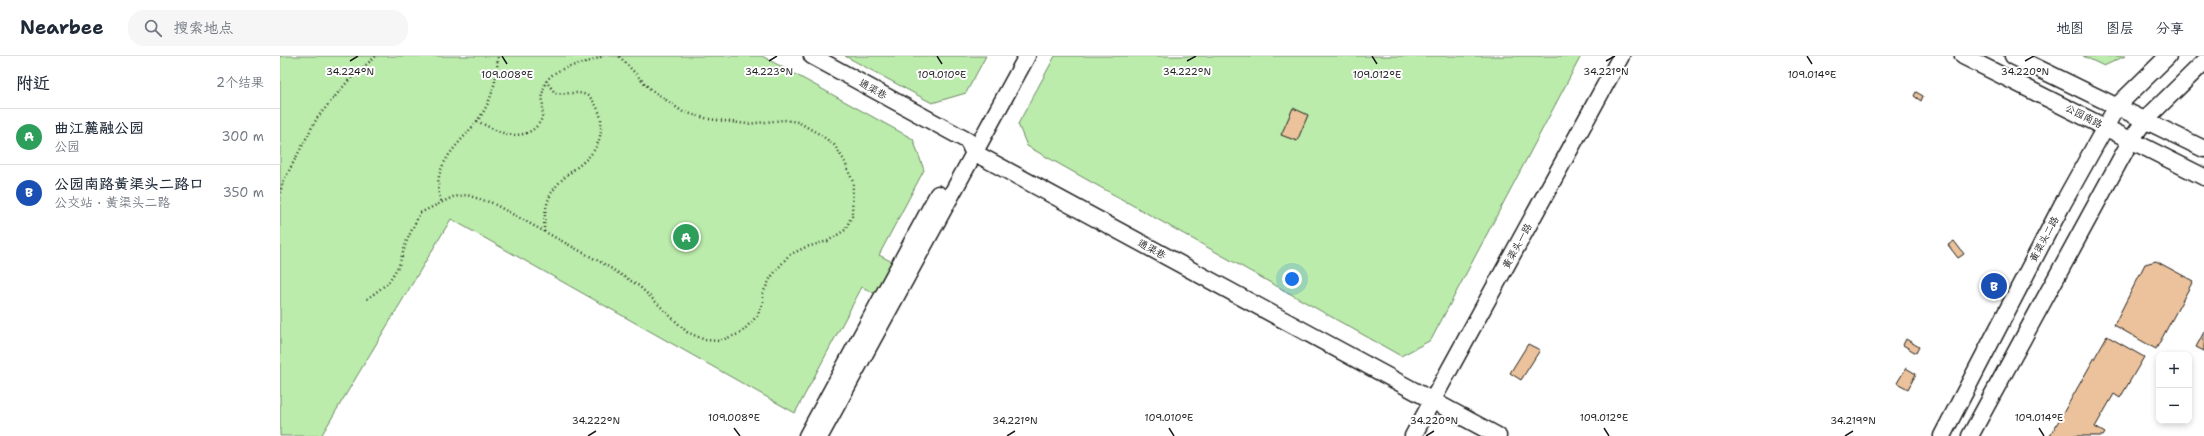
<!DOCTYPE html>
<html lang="zh">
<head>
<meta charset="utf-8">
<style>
	body { margin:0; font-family:"Shantell Sans","LXGW WenKai TC",sans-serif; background:#f6f6f7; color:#1f2937 }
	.controls { position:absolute; right:12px; bottom:12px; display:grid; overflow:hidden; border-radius:8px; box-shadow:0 2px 6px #0003 }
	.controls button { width:36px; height:36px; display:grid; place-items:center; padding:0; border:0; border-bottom:1px solid #e0e1e3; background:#fff; color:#1f2937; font:20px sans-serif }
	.you { position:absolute; left:1012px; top:223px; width:14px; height:14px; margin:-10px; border:3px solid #fff; border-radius:50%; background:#1a73e8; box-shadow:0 0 0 6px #1a73e833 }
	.badge { display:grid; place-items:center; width:26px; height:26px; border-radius:50%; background:#1c1c1c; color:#fff; font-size:13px; font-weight:700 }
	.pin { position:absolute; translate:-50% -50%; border:2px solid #fff; box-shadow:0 1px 4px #0006 }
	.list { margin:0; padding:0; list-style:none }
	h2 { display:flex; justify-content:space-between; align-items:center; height:52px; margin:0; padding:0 16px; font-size:17px }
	h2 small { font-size:13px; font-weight:400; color:#747a83 }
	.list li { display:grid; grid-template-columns:26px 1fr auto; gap:12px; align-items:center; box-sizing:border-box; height:56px; padding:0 16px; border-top:1px solid #e0e1e3 }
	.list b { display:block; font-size:15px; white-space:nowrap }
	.list p { margin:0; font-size:13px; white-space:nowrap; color:#747a83 }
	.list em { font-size:13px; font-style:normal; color:#747a83 }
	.icon { flex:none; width:22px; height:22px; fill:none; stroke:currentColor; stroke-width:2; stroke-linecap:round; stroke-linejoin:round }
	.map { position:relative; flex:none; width:1924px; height:380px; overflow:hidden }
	header { display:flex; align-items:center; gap:24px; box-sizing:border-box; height:56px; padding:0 20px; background:#fff; border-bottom:1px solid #e0e1e3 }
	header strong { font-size:19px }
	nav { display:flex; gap:22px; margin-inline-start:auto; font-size:14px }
	.search { width:280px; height:36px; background:#f6f6f7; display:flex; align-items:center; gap:10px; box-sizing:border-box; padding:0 14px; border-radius:16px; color:#747a83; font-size:15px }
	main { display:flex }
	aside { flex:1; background:#fff }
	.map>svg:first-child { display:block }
</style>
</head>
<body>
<header>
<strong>Nearbee</strong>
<div class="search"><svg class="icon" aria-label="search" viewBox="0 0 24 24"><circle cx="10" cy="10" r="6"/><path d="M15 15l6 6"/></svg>搜索地点</div>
<nav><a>地图</a><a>图层</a><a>分享</a></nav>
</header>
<main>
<aside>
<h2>附近<small>2个结果</small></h2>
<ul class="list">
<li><span class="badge" style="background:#2e9e5b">A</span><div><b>曲江麓融公园</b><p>公园</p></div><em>300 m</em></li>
<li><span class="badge" style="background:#1a4fb4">B</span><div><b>公园南路黄渠头二路口</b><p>公交站 · 黄渠头二路</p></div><em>350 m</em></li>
</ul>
</aside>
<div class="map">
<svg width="1924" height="380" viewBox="0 0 1924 380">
	<rect width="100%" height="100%" fill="#fff"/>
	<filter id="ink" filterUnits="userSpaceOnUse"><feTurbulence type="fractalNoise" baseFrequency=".025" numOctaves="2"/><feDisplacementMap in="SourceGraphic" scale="8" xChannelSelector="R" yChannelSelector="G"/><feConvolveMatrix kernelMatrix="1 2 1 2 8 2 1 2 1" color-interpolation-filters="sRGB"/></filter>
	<g filter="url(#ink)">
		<g fill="#bbecab" stroke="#6c8464">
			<polygon points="0,0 482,0 633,83 644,114 599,199 618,209 602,241 582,231 515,357 171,163 41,380 0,380"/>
			<polygon points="565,0 706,0 686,37 652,47"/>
			<polygon points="775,0 1301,0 1151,284 1121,300 747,90 738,68"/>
			<polygon points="1803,0 1845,0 1824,10"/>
		</g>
		<g fill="#ebc29b" stroke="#1c1c1c">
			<polygon points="1636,36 1643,40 1641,45 1634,40"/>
			<polygon points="1013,52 1028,59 1017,85 1001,79"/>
			<polygon points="1674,185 1684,198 1678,202 1668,189"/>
			<polygon points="1876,205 1913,225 1876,293 1834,269 1865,208"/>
			<polygon points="1924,276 1924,295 1916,291"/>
			<polygon points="1827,280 1864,301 1840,342 1834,338 1815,371 1825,377 1823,380 1770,380"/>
			<polygon points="1626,283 1639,291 1636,297 1623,289"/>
			<polygon points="1248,288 1260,294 1241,324 1230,317"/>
			<polygon points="1626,312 1636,318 1628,333 1617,327"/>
		</g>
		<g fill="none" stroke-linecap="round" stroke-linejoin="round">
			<defs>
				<g id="secondary">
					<polyline points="532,0 688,85 693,96 1218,380"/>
					<polyline points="1683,0 1924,121"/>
					<polyline points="1733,0 1924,93"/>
					<polyline points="527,380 658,138"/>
					<polyline points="540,380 747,0"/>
					<polyline points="1133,380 1341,0"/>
					<polyline points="1662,380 1782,149 1837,50 1888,0"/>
					<polyline points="1690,380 1851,84 1865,64 1924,6"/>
				</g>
			</defs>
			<use href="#secondary" stroke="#1c1c1c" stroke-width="19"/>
			<g stroke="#1c1c1c" stroke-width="2.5" stroke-dasharray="1 3" stroke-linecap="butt">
				<path d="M197 65C215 74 232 85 251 75 256 72 261 66 262 61 265 45 258 33 270 21 283 8 306 9 323 0"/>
				<polyline points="0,137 3,126 37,62 68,25 96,0"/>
				<path d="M161 145C147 105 188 84 205 53 214 36 217 19 218 0"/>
				<path d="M264 176C264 164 265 151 270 140 285 109 324 108 321 64 320 56 315 45 308 40 298 34 286 39 275 37L266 25"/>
				<polyline points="87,243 108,227 119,209 127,184 140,157 173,141 187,139 212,147 324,208 359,230 407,276 425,284 439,285 461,277 477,260 483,247 483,237 491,221 509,199 526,191 548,185 565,174 572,160 573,126 564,104 554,89 541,79 518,66 504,64 467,68 429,63 403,56 369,32 339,0"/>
			</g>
			<use href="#secondary" stroke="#fff" stroke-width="16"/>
		</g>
	</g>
	<path fill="none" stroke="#1c1c1c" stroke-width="1.5" d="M222 0 227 8M657 0 662 8M1092 0 1097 8M1527 0 1532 8M70 5 78 0M489 5 497 0M907 5 916 0M1326 5 1335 0M1745 5 1754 0M454 372 460 380M889 372 894 380M1324 372 1329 380M1759 372 1764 380M308 380 316 375M727 380 735 375M1146 380 1154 375M1565 380 1573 375"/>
	<g text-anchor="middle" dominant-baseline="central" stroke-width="4" stroke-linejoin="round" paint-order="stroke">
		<g font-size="10" fill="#1c1c1c" stroke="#fff">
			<text transform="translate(593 33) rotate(29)">通渠巷</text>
			<text transform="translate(1804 60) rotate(27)">公园南路</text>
			<text transform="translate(1764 183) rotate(-62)">黄渠头二路</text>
			<text transform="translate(1237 190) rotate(-61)">黄渠头一路</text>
			<text transform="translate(872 193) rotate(28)">通渠巷</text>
		</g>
	</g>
	<g font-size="10" text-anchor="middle" fill="#1c1c1c" stroke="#fff" stroke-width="4" stroke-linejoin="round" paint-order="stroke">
		<text x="70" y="19">34.224°N</text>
		<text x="489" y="19">34.223°N</text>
		<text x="1745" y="19">34.220°N</text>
		<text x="907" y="19">34.222°N</text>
		<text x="1326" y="19">34.221°N</text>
		<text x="227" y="22">109.008°E</text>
		<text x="1097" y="22">109.012°E</text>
		<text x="662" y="22">109.010°E</text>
		<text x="1532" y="22">109.014°E</text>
		<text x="454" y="365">109.008°E</text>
		<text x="889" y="365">109.010°E</text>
		<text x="1324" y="365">109.012°E</text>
		<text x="1759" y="365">109.014°E</text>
		<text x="316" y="368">34.222°N</text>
		<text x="735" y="368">34.221°N</text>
		<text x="1154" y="368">34.220°N</text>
		<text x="1573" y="368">34.219°N</text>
	</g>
</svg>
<div class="controls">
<button>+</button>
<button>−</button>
</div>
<div class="you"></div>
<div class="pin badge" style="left:406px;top:181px;background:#2e9e5b">A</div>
<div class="pin badge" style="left:1714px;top:230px;background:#1a4fb4">B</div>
</div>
</main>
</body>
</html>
